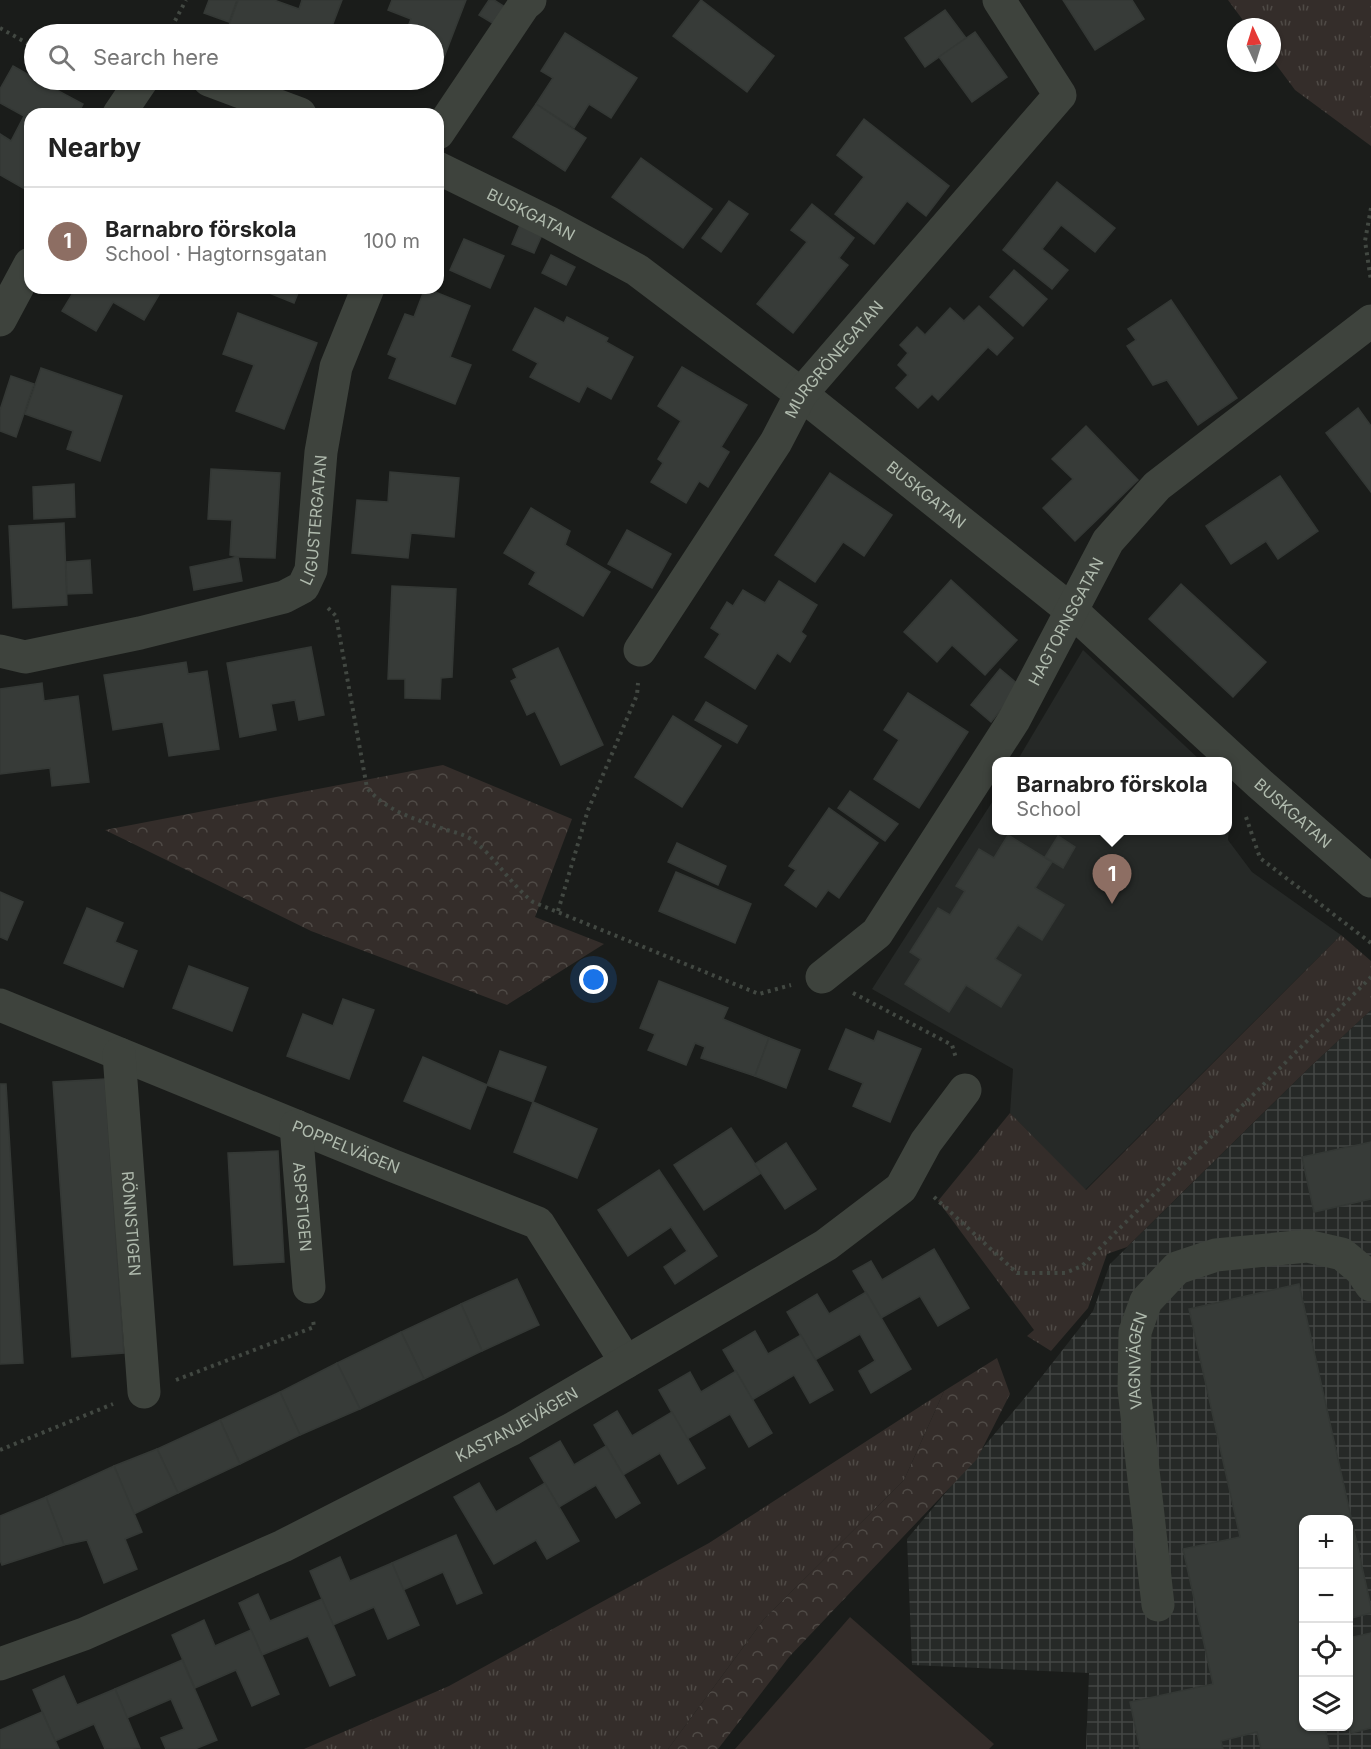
<!DOCTYPE html>
<html lang="en">
<head>
<meta charset="utf-8">
<style>
	body { margin:0; font-family:Inter,sans-serif; background:#f6f6f6; color:#222 }
	.controls { position:absolute; right:18px; bottom:18px; display:grid; overflow:hidden; border-radius:12px; box-shadow:0 2px 4px #0004 }
	.controls button { width:54px; height:54px; display:grid; place-items:center; padding:0; border:0; border-bottom:2px solid #e0e0e0; background:#fff; color:#222; font:30px sans-serif }
	.compass { position:absolute; left:1227px; top:18px; width:54px; height:54px; border-radius:50%; background:#fff; box-shadow:0 2px 4px #0004; rotate:356deg }
	.you { position:absolute; left:594px; top:980px; width:21px; height:21px; margin:-15px; border:4px solid #fff; border-radius:50%; background:#1a73e8; box-shadow:0 0 0 9px #1a73e833 }
	.badge { display:grid; place-items:center; width:39px; height:39px; border-radius:50%; background:#c649e6; color:#fff; font-size:20px; font-weight:700 }
	.pin { position:absolute; translate:-50% -50px; filter:drop-shadow(0 2px 3px #0008) }
	.pin::after { content:''; position:absolute; top:32px; width:21px; height:18px; background:inherit; clip-path:polygon(0 0,100% 0,50% 100%) }
	.popup { position:absolute; left:992px; top:757px; width:240px; height:78px; box-sizing:border-box; display:grid; place-content:center; border-radius:12px; background:#fff; filter:drop-shadow(0 2px 4px #0005); font-size:20px; white-space:nowrap; color:#767676 }
	.popup b { font-size:22px; color:#222 }
	.popup::after { content:''; position:absolute; left:50%; top:100%; margin-left:-12px; border:12px solid transparent; border-top-color:#fff }
	.list { margin:0; padding:0; list-style:none }
	h2 { display:flex; justify-content:space-between; align-items:center; height:78px; margin:0; padding:0 24px; font-size:26px }
	h2 small { font-size:20px; font-weight:400; color:#767676 }
	.list li { display:grid; grid-template-columns:39px 1fr auto; gap:18px; align-items:center; box-sizing:border-box; height:108px; padding:0 24px; border-top:2px solid #e0e0e0 }
	.list b { display:block; font-size:22px; white-space:nowrap }
	.list p { margin:0; font-size:20px; white-space:nowrap; color:#767676 }
	.list em { font-size:20px; font-style:normal; color:#767676 }
	.icon { flex:none; width:33px; height:33px; fill:none; stroke:currentColor; stroke-width:2; stroke-linecap:round; stroke-linejoin:round }
	.map { position:relative; flex:none; width:1371px; height:1749px; overflow:hidden }
	.search { position:absolute; background:#fff; box-shadow:0 2px 4px #0004; left:24px; top:24px; width:420px; height:66px; display:flex; align-items:center; gap:15px; box-sizing:border-box; padding:0 21px; border-radius:33px; color:#767676; font-size:22px }
	.panel { position:absolute; background:#fff; box-shadow:0 2px 4px #0004; left:24px; top:108px; width:420px; height:186px; border-radius:18px }
	.map>svg:first-child { display:block }
</style>
</head>
<body>
<div class="map">
<svg width="1371" height="1749" viewBox="0 0 1371 1749">
	<defs>
		<pattern id="industrial-grid" width="8" height="8" patternUnits="userSpaceOnUse" patternTransform="scale(1.5)"><rect width="8" height="8" fill="#262927"/><path d="M0 4h8M4 0v8" fill="none" stroke="#434644"/></pattern>
		<pattern id="grass-tufts" width="24" height="20" patternUnits="userSpaceOnUse" patternTransform="scale(1.5)"><rect width="24" height="20" fill="#342d2a"/><path d="M3 7l-1-3M5 7V3M7 7l1-3M15 17l-1-3M17 17v-4M19 17l1-3" fill="none" stroke="#4f4a46"/></pattern>
		<pattern id="forest-crowns" width="20" height="18" patternUnits="userSpaceOnUse" patternTransform="scale(1.5)"><rect width="20" height="18" fill="#342d2a"/><path d="M2 6a3 3 0 1 1 6 0M12 15a3 3 0 1 1 6 0" fill="none" stroke="#4f4a46"/></pattern>
	</defs>
	<rect width="100%" height="100%" fill="#1a1c1a"/>
	<g fill="#262927">
		<polygon points="1083,650 1201,761 1017,761"/>
		<polygon points="1228,787 1232,791 1228,840 1252,872 1341,935 1085,1190 1010,1113 1013,1069 872,989 996,796 996,830 1228,830"/>
	</g>
	<path fill="url(#industrial-grid)" fill-rule="evenodd" d="M1371 1010V1749H1086L1089 1673 912 1665 907 1539 1032 1389 1093 1311 1110 1264 1311 1066ZM1304 1520H1348V1726H1304Z"/>
	<g fill="url(#grass-tufts)">
		<polygon points="1228,0 1371,0 1371,146 1295,90 1272,59 1272,27 1248,27"/>
		<polygon points="1341,935 1371,961 1371,1010 1311,1066 1127,1247 1107,1254 1088,1308 1051,1351 1027,1336 1034,1330 938,1201 1010,1113 1086,1190"/>
		<polygon points="944,1391 904,1480 764,1619 668,1749 304,1749 449,1686 709,1543"/>
	</g>
	<g fill="url(#forest-crowns)">
		<polygon points="443,765 572,819 535,917 604,944 507,1005 311,931 105,830"/>
		<polygon points="997,1358 1010,1394 977,1459 789,1657 718,1749 668,1749 764,1619 904,1480 944,1391"/>
	</g>
	<polygon fill="#342d2a" points="850,1617 994,1744 989,1749 735,1749"/>
	<g fill="#373b38" stroke="#343835" stroke-width="1.5">
		<polygon points="209,0 237,0 229,22 204,13"/>
		<polygon points="238,0 274,0 299,9 302,0 342,0 329,34 235,34 227,31"/>
		<polygon points="392,0 466,0 436,78 434,77 434,34 405,34 411,19 388,10"/>
		<polygon points="489,0 494,0 505,7 494,24 479,15"/>
		<polygon points="701,0 774,56 747,92 673,36"/>
		<polygon points="1063,0 1132,0 1144,19 1095,50"/>
		<polygon points="945,10 966,38 925,67 905,38"/>
		<polygon points="975,32 1007,77 972,102 939,57"/>
		<polygon points="565,33 637,78 611,118 589,104 574,128 536,104 553,78 541,71"/>
		<polygon points="13,66 34,78 34,80 38,80 83,104 78,114 30,114 30,192 0,175 0,134 11,141 24,116 0,103 0,89"/>
		<polygon points="536,104 586,138 565,171 513,137"/>
		<polygon points="864,119 949,186 926,216 907,201 874,244 835,214 864,177 837,155"/>
		<polygon points="641,158 712,209 683,248 612,197"/>
		<polygon points="1057,182 1115,228 1095,252 1061,225 1042,249 1068,270 1052,289 1003,250"/>
		<polygon points="729,201 748,214 721,252 702,238"/>
		<polygon points="812,204 854,238 839,258 848,265 793,333 757,304 807,242 791,230"/>
		<polygon points="520,225 542,235 534,253 512,244"/>
		<polygon points="464,239 504,256 490,288 450,270"/>
		<polygon points="551,255 575,267 566,285 542,273"/>
		<polygon points="1014,270 1047,299 1023,326 990,297"/>
		<polygon points="76,288 163,288 144,320 113,302 96,331 62,311"/>
		<polygon points="257,288 300,288 294,303"/>
		<polygon points="425,288 470,306 450,357 471,365 455,404 389,378 397,358 388,354 405,314 414,317"/>
		<polygon points="1171,300 1237,398 1198,425 1167,380 1153,385 1127,346 1136,340 1128,329"/>
		<polygon points="979,306 1013,338 997,355 988,347 938,400 932,394 918,408 896,388 908,375 898,365 908,353 900,345 917,327 925,335 950,308 964,321"/>
		<polygon points="535,308 564,323 567,317 608,338 606,342 633,357 611,399 587,386 579,402 530,377 538,363 513,350"/>
		<polygon points="238,313 317,343 284,429 236,411 254,365 223,354"/>
		<polygon points="682,367 747,405 721,447 729,452 708,487 699,481 686,503 651,482 663,463 658,459 681,421 658,406"/>
		<polygon points="41,368 122,396 100,461 67,449 73,431 25,414"/>
		<polygon points="11,376 34,384 16,437 0,431 0,410"/>
		<polygon points="1358,408 1371,426 1371,492 1326,433"/>
		<polygon points="1086,426 1138,480 1075,541 1043,508 1073,479 1052,459"/>
		<polygon points="211,469 280,473 275,558 238,557 230,555 232,520 208,519"/>
		<polygon points="390,472 459,478 454,537 411,533 408,558 352,553 357,500 388,502"/>
		<polygon points="830,473 892,515 864,556 843,542 815,582 775,555"/>
		<polygon points="1280,476 1318,531 1278,559 1266,541 1231,564 1206,526"/>
		<polygon points="74,484 75,517 34,519 33,487"/>
		<polygon points="531,508 570,531 565,545 610,572 583,616 529,584 536,572 504,553"/>
		<polygon points="64,523 67,605 13,608 9,526"/>
		<polygon points="627,530 671,554 652,588 608,564"/>
		<polygon points="238,557 242,581 194,590 190,567"/>
		<polygon points="90,560 92,593 67,594 66,562"/>
		<polygon points="951,580 1017,640 985,675 952,645 937,662 904,632"/>
		<polygon points="779,581 817,605 801,632 806,636 790,662 777,653 755,689 705,657 720,634 711,628 727,602 733,606 743,590 765,603"/>
		<polygon points="1181,584 1266,662 1233,697 1149,619"/>
		<polygon points="392,586 456,589 452,677 441,678 440,699 405,698 405,679 388,679"/>
		<polygon points="311,647 324,715 299,720 295,700 271,704 276,730 240,737 227,663"/>
		<polygon points="558,648 603,745 561,765 535,711 527,715 511,681 517,678 513,669"/>
		<polygon points="186,662 188,674 207,671 219,749 169,756 163,722 113,730 104,675"/>
		<polygon points="1000,669 1020,686 991,722 971,705"/>
		<polygon points="42,683 44,701 78,696 89,782 52,786 50,768 0,774 0,689"/>
		<polygon points="908,693 968,732 919,808 874,779 899,740 884,730"/>
		<polygon points="706,702 747,726 737,743 695,720"/>
		<polygon points="673,716 721,746 682,807 635,777"/>
		<polygon points="850,791 898,824 885,841 838,808"/>
		<polygon points="829,808 878,843 839,898 828,890 816,907 785,885 796,870 789,866"/>
		<polygon points="1008,835 1052,862 1035,888 1064,905 1042,940 1018,925 995,959 1021,975 1001,1007 966,985 949,1012 905,984 921,959 910,952 938,908 950,915 965,891 956,886 979,849 994,858"/>
		<polygon points="1058,836 1075,847 1063,868 1045,857"/>
		<polygon points="677,843 726,866 718,885 668,862"/>
		<polygon points="676,872 751,904 735,943 659,911"/>
		<polygon points="0,892 23,902 7,940 0,937"/>
		<polygon points="87,908 123,923 115,942 137,951 123,987 64,963"/>
		<polygon points="189,966 248,988 232,1031 173,1008"/>
		<polygon points="659,981 728,1008 723,1019 769,1038 755,1076 701,1058 705,1047 695,1043 686,1065 648,1050 655,1034 640,1028"/>
		<polygon points="343,999 374,1010 349,1079 287,1056 303,1014 333,1026"/>
		<polygon points="846,1029 874,1041 878,1031 921,1049 890,1122 853,1106 863,1083 829,1069"/>
		<polygon points="769,1038 800,1050 786,1088 755,1076"/>
		<polygon points="500,1051 546,1067 533,1102 487,1085"/>
		<polygon points="423,1057 487,1085 470,1129 404,1101"/>
		<polygon points="105,1079 124,1353 72,1357 53,1082"/>
		<polygon points="0,1084 6,1084 23,1363 0,1364"/>
		<polygon points="533,1102 597,1129 577,1178 514,1152"/>
		<polygon points="731,1128 761,1173 704,1210 674,1165"/>
		<polygon points="1371,1142 1371,1199 1314,1212 1302,1157"/>
		<polygon points="786,1143 816,1189 785,1209 755,1164"/>
		<polygon points="278,1151 284,1262 234,1265 228,1153"/>
		<polygon points="659,1170 717,1256 675,1284 664,1267 687,1251 671,1227 628,1256 598,1210"/>
		<polygon points="934,1249 969,1308 938,1326 920,1296 881,1318 853,1271 871,1261 882,1280"/>
		<polygon points="517,1279 539,1325 482,1351 461,1304"/>
		<polygon points="1299,1284 1371,1607 1371,1613 1348,1619 1348,1520 1304,1520 1304,1726 1325,1726 1329,1749 1261,1749 1257,1732 1221,1741 1223,1749 1140,1749 1130,1702 1213,1684 1183,1549 1240,1537 1189,1309"/>
		<polygon points="866,1292 911,1369 871,1393 859,1371 875,1361 860,1334 815,1360 787,1312 817,1294 829,1314"/>
		<polygon points="461,1304 482,1351 424,1379 401,1332"/>
		<polygon points="755,1331 768,1354 801,1335 833,1390 810,1403 794,1375 752,1400 723,1350"/>
		<polygon points="401,1332 424,1379 360,1409 337,1363"/>
		<polygon points="337,1363 360,1409 300,1435 280,1392"/>
		<polygon points="736,1371 772,1433 749,1447 730,1414 687,1439 659,1390 690,1372 701,1392"/>
		<polygon points="280,1392 300,1435 240,1464 220,1420"/>
		<polygon points="617,1411 632,1436 672,1412 705,1468 678,1484 660,1453 623,1475 594,1425"/>
		<polygon points="220,1420 240,1464 178,1493 157,1449"/>
		<polygon points="560,1441 574,1465 606,1446 640,1503 616,1518 596,1485 559,1507 530,1458"/>
		<polygon points="157,1449 178,1493 134,1514 114,1466"/>
		<polygon points="114,1466 142,1532 125,1539 137,1569 104,1583 87,1540 64,1545 46,1497"/>
		<polygon points="479,1483 496,1512 545,1483 579,1541 547,1559 536,1540 494,1564 454,1497"/>
		<polygon points="46,1497 64,1545 2,1565 0,1560 0,1516"/>
		<polygon points="456,1535 482,1593 457,1604 443,1572 403,1590 392,1563"/>
		<polygon points="340,1557 350,1581 392,1563 419,1625 388,1639 374,1607 333,1625 310,1571"/>
		<polygon points="258,1594 270,1621 322,1599 355,1675 330,1686 308,1636 262,1655 239,1603"/>
		<polygon points="204,1620 215,1646 251,1630 279,1694 252,1706 236,1670 195,1688 172,1635"/>
		<polygon points="1371,1633 1371,1728 1351,1733 1348,1723 1348,1638"/>
		<polygon points="182,1660 217,1740 195,1749 166,1749 161,1738 184,1729 171,1699 127,1718 115,1689"/>
		<polygon points="64,1676 77,1705 115,1689 140,1748 105,1749 94,1724 55,1741 33,1690"/>
		<polygon points="42,1712 59,1749 0,1749 0,1730"/>
	</g>
	<g fill="none" stroke-linecap="round" stroke-linejoin="round">
		<g stroke="#424842" stroke-width="4" stroke-dasharray="3 4.5" stroke-linecap="butt">
			<polyline points="0,28 34,47"/>
			<polyline points="168,34 186,0"/>
			<polyline points="1371,208 1365,241 1371,281"/>
			<path d="M328 608 336 616 367 788C388 812 415 819 444 829 453 832 463 834 471 839 495 856 509 883 533 902L759 994 791 985"/>
			<polyline points="1246,817 1260,858 1371,943"/>
			<polyline points="558,911 588,810 637,695 638,683"/>
			<polyline points="853,993 952,1045 956,1058"/>
			<polyline points="934,1197 1017,1273 1065,1273 1082,1266 1371,977"/>
			<polyline points="176,1380 314,1327 313,1320"/>
			<polyline points="0,1450 113,1404"/>
		</g>
		<g stroke="#3e433d" stroke-width="33">
			<polyline points="209,80 300,114"/>
			<polyline points="119,114 142,80"/>
			<polyline points="438,133 524,5 530,0"/>
			<path id="s1" d="M438 168 548 222 637 270 801 394 1072 611 1260 784 1371 881"/>
			<polyline points="0,320 30,264"/>
			<path id="s2" d="M640 650 776 442 801 394 1060 95 999 0"/>
			<path id="s3" d="M0 651 25 657 140 633 284 597 303 587 311 570 321 452 336 367 368 288"/>
			<path id="s4" d="M822 977 877 933 1014 720 1108 541 1157 486 1371 321"/>
			<path id="s5" d="M0 1005 391 1165 538 1223 626 1362"/>
			<path id="s6" d="M119 1054 144 1392"/>
			<path id="s7" d="M296 1126 309 1287"/>
			<path id="s8" d="M1158 1605 1134 1389 1135 1332 1146 1301 1177 1268 1216 1255 1307 1246 1342 1254 1361 1270 1371 1285"/>
			<path id="s9" d="M0 1664 84 1634 283 1546 512 1429 826 1245 901 1188 926 1142 965 1090"/>
		</g>
	</g>
	<g text-anchor="middle" dominant-baseline="central" stroke-width="4.5" stroke-linejoin="round" paint-order="stroke">
		<g font-size="16" fill="#b0bbae" stroke="#151715">
			<text stroke="none"><textPath href="#s1" startOffset="104">BUSKGATAN</textPath></text>
			<text stroke="none"><textPath href="#s2" startOffset="350">MURGRÖNEGATAN</textPath></text>
			<text stroke="none"><textPath href="#s1" startOffset="590">BUSKGATAN</textPath></text>
			<text stroke="none"><textPath href="#s3" startOffset="382">LIGUSTERGATAN</textPath></text>
			<text stroke="none"><textPath href="#s4" startOffset="435">HAGTORNSGATAN</textPath></text>
			<text stroke="none"><textPath href="#s1" startOffset="1076">BUSKGATAN</textPath></text>
			<text stroke="none"><textPath href="#s5" startOffset="374">POPPELVÄGEN</textPath></text>
			<text stroke="none"><textPath href="#s7" startOffset="81">ASPSTIGEN</textPath></text>
			<text stroke="none"><textPath href="#s6" startOffset="170">RÖNNSTIGEN</textPath></text>
			<text stroke="none"><textPath href="#s8" startOffset="246">VAGNVÄGEN</textPath></text>
			<text stroke="none"><textPath href="#s9" startOffset="570">KASTANJEVÄGEN</textPath></text>
		</g>
	</g>
</svg>
<div class="controls">
<button>+</button>
<button>−</button>
<button><svg class="icon" aria-label="locate" viewBox="0 0 24 24"><circle cx="12" cy="12" r="6"/><path d="M12 2v4M12 18v4M2 12h4M18 12h4"/></svg></button>
<button><svg class="icon" aria-label="layers" viewBox="0 0 24 24"><path d="M12 4l9 5-9 5-9-5zM3 14l9 5 9-5"/></svg></button>
</div>
<svg class="compass" viewBox="-18 -18 36 36"><path d="M0-13l5 13h-10z" fill="#e53935"/><path d="M0 13l5-13h-10z" fill="#767676"/></svg>
<div class="you"></div>
<div class="pin badge" style="left:1112px;top:904px;background:#8d6e63">1</div>
<div class="popup"><b>Barnabro förskola</b>School</div>
<div class="search"><svg class="icon" aria-label="search" viewBox="0 0 24 24"><circle cx="10" cy="10" r="6"/><path d="M15 15l6 6"/></svg>Search here</div>
<section class="panel">
<h2>Nearby<small></small></h2>
<ul class="list">
<li><span class="badge" style="background:#8d6e63">1</span><div><b>Barnabro förskola</b><p>School · Hagtornsgatan</p></div><em>100 m</em></li>
</ul>
</section>
</div>
</body>
</html>
